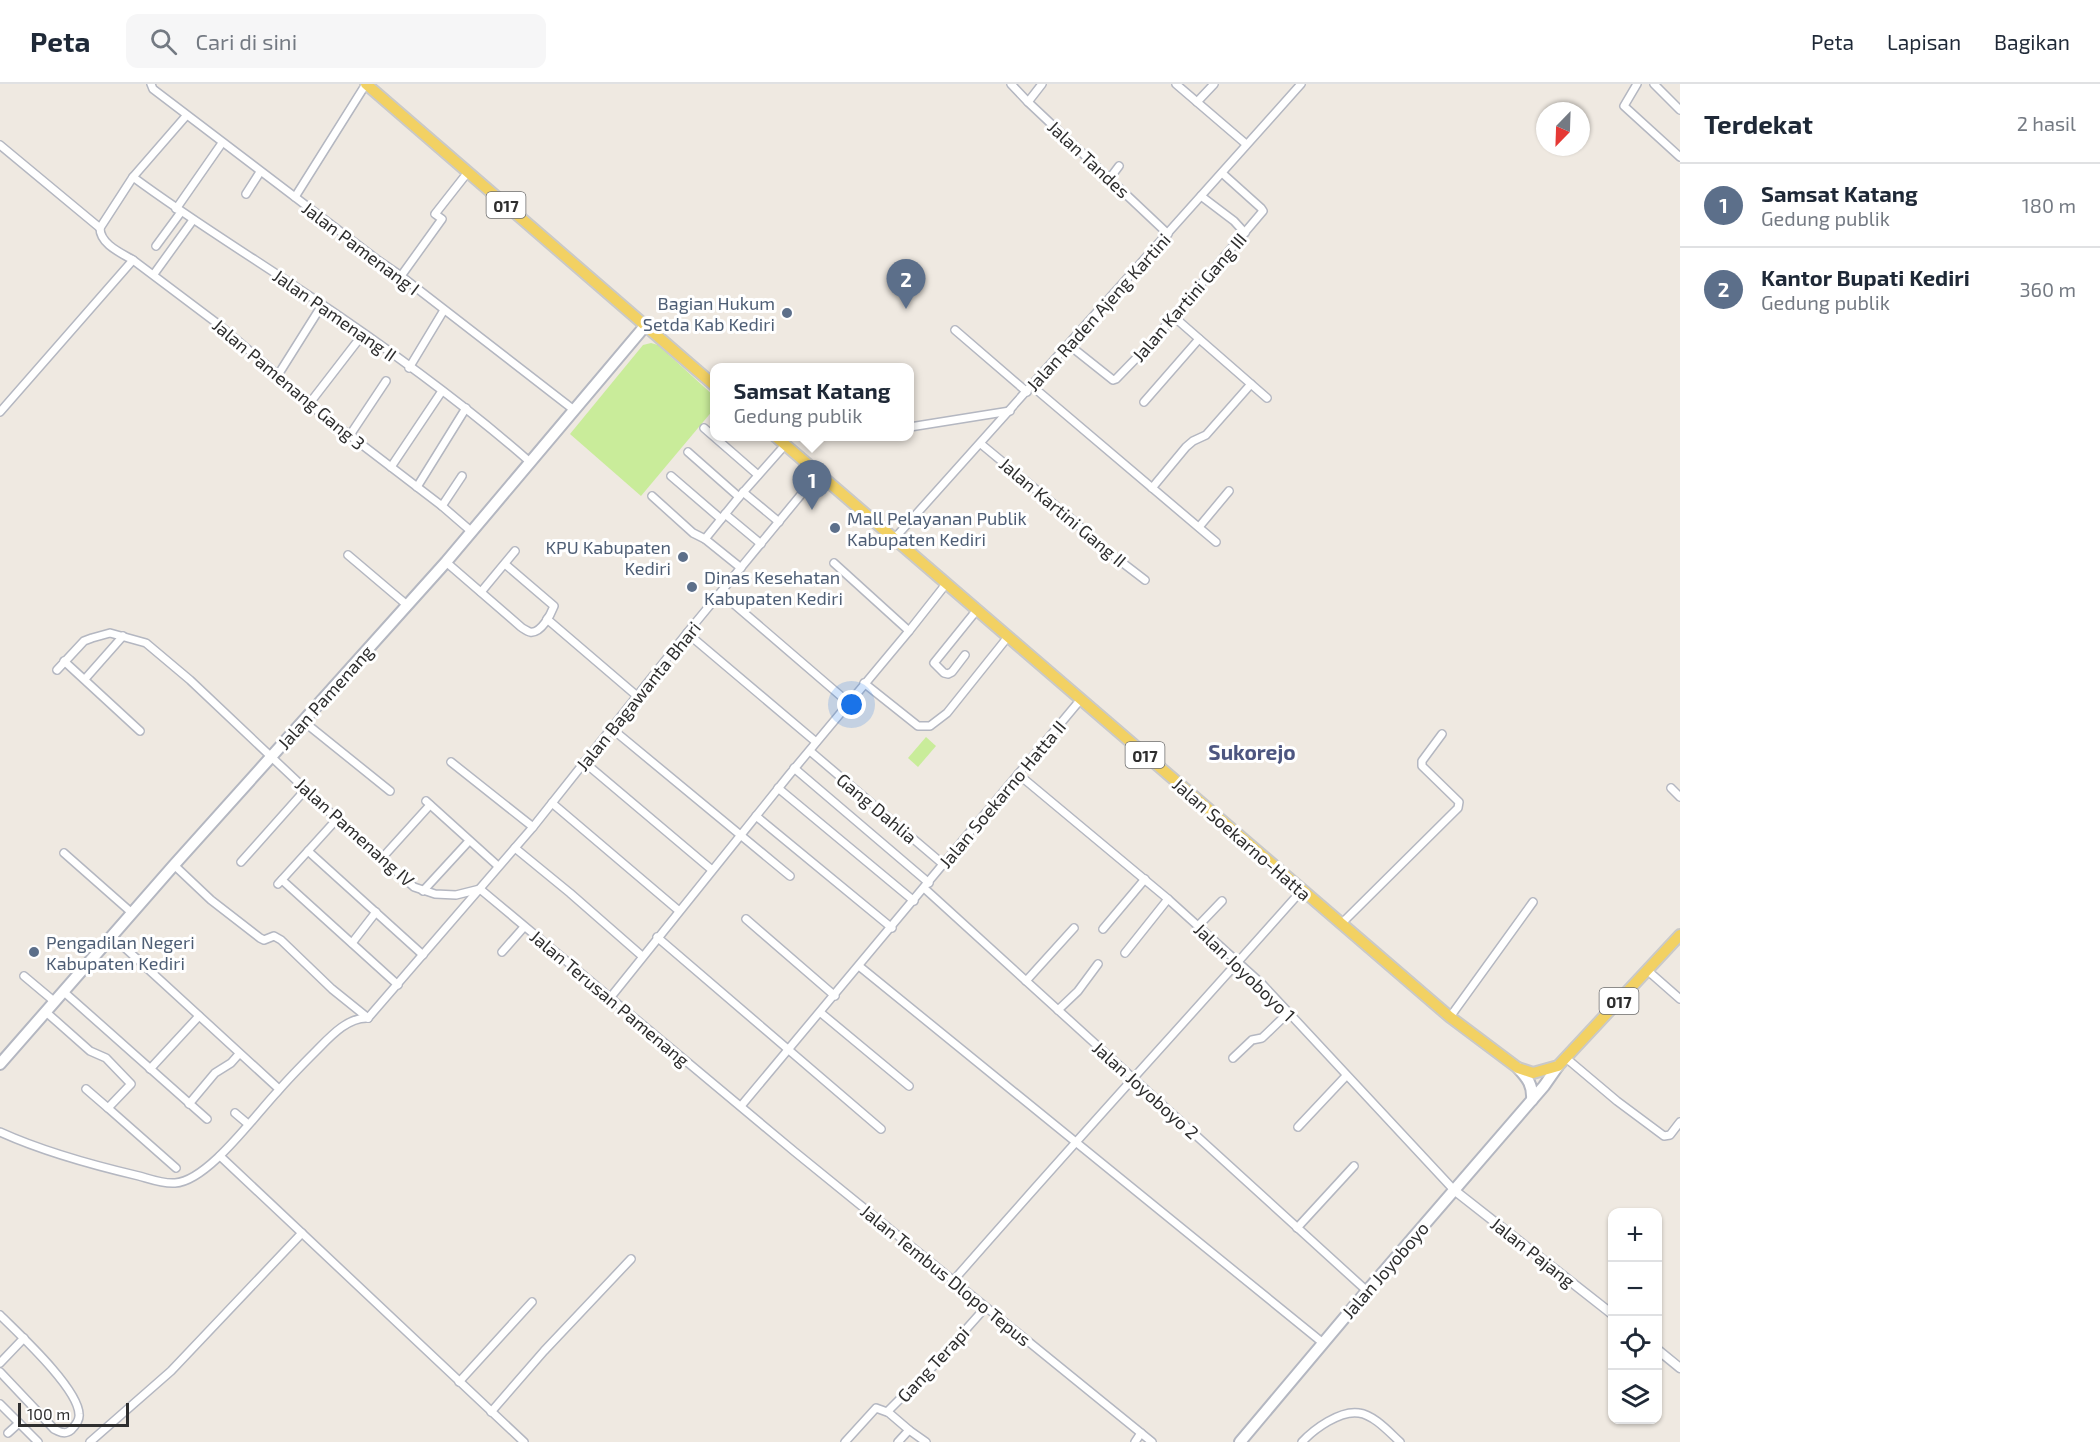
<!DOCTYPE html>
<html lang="id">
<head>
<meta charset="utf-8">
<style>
	body { margin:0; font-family:"Exo 2",sans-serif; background:#f6f6f7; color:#1f2937 }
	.controls { position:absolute; right:18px; bottom:18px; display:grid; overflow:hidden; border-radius:12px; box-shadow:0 2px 4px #0004 }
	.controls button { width:54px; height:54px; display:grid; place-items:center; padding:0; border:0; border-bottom:2px solid #e0e1e3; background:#fff; color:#1f2937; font:30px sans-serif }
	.compass { position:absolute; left:1536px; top:18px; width:54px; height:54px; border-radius:50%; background:#fff; box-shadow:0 2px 4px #0004; rotate:203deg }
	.scale { position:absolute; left:18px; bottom:15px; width:111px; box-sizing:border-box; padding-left:6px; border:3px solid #2e2e2e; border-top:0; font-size:16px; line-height:21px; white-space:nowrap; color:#2e2e2e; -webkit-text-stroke:4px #fff; paint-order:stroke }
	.you { position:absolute; left:852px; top:621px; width:21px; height:21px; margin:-15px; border:4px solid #fff; border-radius:50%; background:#1a73e8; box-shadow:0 0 0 9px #1a73e833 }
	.badge { display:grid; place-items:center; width:39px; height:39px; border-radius:50%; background:#4264fb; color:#fff; font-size:20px; font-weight:700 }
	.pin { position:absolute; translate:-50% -50px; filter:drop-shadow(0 2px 3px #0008) }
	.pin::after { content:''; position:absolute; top:32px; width:21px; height:18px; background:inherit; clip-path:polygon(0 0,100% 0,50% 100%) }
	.popup { position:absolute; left:710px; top:279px; width:204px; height:78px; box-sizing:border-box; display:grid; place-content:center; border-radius:12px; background:#fff; filter:drop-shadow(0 2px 4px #0005); font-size:20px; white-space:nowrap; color:#747a83 }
	.popup b { font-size:22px; color:#1f2937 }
	.popup::after { content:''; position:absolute; left:50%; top:100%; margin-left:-12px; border:12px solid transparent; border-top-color:#fff }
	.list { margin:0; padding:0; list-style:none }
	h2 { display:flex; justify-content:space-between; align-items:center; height:78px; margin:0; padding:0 24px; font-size:26px }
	h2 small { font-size:20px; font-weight:400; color:#747a83 }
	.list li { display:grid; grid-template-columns:39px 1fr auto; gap:18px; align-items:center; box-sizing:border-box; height:84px; padding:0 24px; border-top:2px solid #e0e1e3 }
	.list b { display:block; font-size:22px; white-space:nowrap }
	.list p { margin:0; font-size:20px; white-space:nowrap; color:#747a83 }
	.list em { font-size:20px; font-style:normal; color:#747a83 }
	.icon { flex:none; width:33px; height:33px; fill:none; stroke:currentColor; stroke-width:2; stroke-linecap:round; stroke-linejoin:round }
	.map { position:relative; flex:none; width:1680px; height:1358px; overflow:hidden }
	header { display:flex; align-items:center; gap:36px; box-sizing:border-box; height:84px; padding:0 30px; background:#fff; border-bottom:2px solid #e0e1e3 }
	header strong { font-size:28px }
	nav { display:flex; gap:33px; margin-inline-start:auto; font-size:21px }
	.search { width:420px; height:54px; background:#f6f6f7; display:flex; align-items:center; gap:15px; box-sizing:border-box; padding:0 21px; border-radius:12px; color:#747a83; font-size:22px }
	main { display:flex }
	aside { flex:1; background:#fff }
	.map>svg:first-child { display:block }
</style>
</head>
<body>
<header>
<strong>Peta</strong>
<div class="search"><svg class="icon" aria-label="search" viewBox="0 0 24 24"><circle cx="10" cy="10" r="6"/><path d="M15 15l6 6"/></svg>Cari di sini</div>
<nav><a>Peta</a><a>Lapisan</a><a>Bagikan</a></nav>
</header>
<main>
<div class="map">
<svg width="1680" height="1358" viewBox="0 0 1680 1358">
	<rect width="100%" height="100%" fill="#efe9e1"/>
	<g fill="#c9ec9a">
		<polygon points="651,259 658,261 714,312 714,325 641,412 570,350 643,261"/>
		<polygon points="926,653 936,662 918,683 908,674"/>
	</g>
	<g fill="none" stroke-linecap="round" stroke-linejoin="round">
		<defs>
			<g id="minor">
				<polyline points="151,0 153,5 379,177 401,192 574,326"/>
				<polyline points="1011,0 1028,18 1168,150"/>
				<polyline points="1176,0 1246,60"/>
				<polyline points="1637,0 1624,22 1680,73"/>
				<polyline points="1654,0 1680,26"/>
				<polyline points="1028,18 1042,0"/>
				<polyline points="1197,18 1214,0"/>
				<polyline points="0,61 100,144"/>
				<path d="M133 93C191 136 252 173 311 213 387 264 462 318 530 378"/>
				<polyline points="1110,94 1119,82"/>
				<polyline points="246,110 260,88"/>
				<polyline points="1201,112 1234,137 1245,149"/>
				<polyline points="295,113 366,0"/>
				<polyline points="176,125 222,59"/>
				<polyline points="156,162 181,128"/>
				<polyline points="133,176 218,240 278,291 297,311 442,422 472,448"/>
				<polyline points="154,190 193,136"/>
				<polyline points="401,192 442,135 435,130 468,88"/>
				<polyline points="1173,232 1267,314"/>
				<polyline points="955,246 1027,308"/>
				<polyline points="1069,261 1113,296 1116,295 1149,261 1263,127 1261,124 1222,89"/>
				<polyline points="409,284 444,226"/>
				<polyline points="278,291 322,221"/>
				<polyline points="1032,302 1216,458"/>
				<polyline points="1144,318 1199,255"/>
				<polyline points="309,320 363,250"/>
				<path d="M0 328 133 176C121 169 100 160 100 144L133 93 186 32"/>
				<polyline points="910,343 1010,327"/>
				<polyline points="704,344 758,391"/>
				<polyline points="350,351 386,297"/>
				<polyline points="981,360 1074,437 1102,463 1145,496"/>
				<polyline points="688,368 739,413"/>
				<polyline points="391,383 442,307"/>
				<polyline points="671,392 721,435"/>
				<polyline points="417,403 466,324"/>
				<polyline points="1152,404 1186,363 1193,357 1206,351 1251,300"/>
				<polyline points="743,408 779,438"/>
				<polyline points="652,412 693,449 705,455 741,484"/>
				<polyline points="442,422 462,392"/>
				<polyline points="725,430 761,460"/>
				<polyline points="1199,443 1229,407"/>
				<polyline points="705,455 739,413 785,361"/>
				<polyline points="894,455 1301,0"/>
				<polyline points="348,471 407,521"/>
				<path d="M446 478 521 543C522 544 529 548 530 548 541 550 551 530 554 522L505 480"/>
				<polyline points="834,479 909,547"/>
				<polyline points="481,508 515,467"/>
				<polyline points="721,509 849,619"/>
				<polyline points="547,535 637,612"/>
				<polyline points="687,549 816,658"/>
				<polyline points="965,571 952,588 948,590 944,589 934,579 976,527"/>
				<polyline points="64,577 140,647"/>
				<polyline points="57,586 84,557 92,554 110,549 146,559 190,596 337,735 414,803 435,810 456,811 480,805"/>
				<polyline points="85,595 123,552"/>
				<polyline points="864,599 918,642 930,642 947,629 1007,554"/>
				<polyline points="303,637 390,707"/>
				<polyline points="611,644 790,792"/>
				<polyline points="810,667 944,781"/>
				<polyline points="451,678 533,743"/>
				<polyline points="584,678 712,786"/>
				<polyline points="794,684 929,799"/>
				<polyline points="1018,690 1168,815 1262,900 1454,1106"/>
				<polyline points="778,704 914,817"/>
				<polyline points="1671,704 1680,713"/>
				<polyline points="426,717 498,782"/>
				<polyline points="552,719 678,826"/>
				<polyline points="756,732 892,844"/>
				<polyline points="515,764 570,809 642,872"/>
				<polyline points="308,767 423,871"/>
				<polyline points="64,769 132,829"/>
				<polyline points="382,774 430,721"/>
				<polyline points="241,778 306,705"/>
				<polyline points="174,781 211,816 260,854 264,856 274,852 281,856 332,905 368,934"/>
				<polyline points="282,796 398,901"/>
				<polyline points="278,800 337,735"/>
				<polyline points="924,804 1367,1207"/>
				<polyline points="480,805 795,1068 1152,1358"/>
				<polyline points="423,807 469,757"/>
				<polyline points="746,835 835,912"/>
				<polyline points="1341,840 1458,724 1459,718 1422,682 1422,677 1442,650"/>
				<polyline points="1198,842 1222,817"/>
				<polyline points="1103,845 1145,795"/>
				<polyline points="112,852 279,1005"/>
				<polyline points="657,853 881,1045"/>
				<polyline points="352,859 376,828"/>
				<polyline points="502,868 524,843"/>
				<polyline points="1125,869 1168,815"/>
				<polyline points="859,882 1323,1259"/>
				<polyline points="1647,886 1680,915"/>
				<polyline points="24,892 55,918"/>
				<polyline points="1026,897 1074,844"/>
				<polyline points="64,908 207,1035"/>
				<polyline points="610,914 789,691 909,547 946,500"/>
				<polyline points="1058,926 1078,907 1098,880"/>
				<polyline points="46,928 90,967 106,974 131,1000 108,1024 86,1005"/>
				<polyline points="821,929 909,1002"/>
				<polyline points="1450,933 1533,818"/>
				<polyline points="368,934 533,743 687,549 818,390"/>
				<polyline points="1233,974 1252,956 1262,954 1288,929"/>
				<polyline points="1566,974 1617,1017 1664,1052 1670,1051 1680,1038"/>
				<polyline points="150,985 199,932"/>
				<polyline points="189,1020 215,989 231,979 239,970"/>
				<polyline points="741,1022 1081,615"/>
				<polyline points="108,1024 176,1084"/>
				<polyline points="235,1029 248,1040"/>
				<polyline points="1298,1043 1346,992"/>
				<path d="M0 1048C44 1068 92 1081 139 1092 150 1095 163 1100 175 1099 208 1097 255 1031 278 1007 290 993 303 980 316 967 329 954 347 933 368 934"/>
				<polyline points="220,1072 524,1358"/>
				<polyline points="1297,1144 1354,1082"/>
				<path d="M953 1197C1068 1065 1186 937 1302 806"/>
				<path d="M0 1231C19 1250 78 1304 79 1330 80 1336 75 1342 71 1346 65 1351 60 1348 54 1345L0 1288"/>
				<polyline points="0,1279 24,1254"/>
				<polyline points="459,1298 532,1218"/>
				<polyline points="0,1320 38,1358"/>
				<polyline points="491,1328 544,1267 631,1175"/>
				<polyline points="888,1328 909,1346"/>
				<polyline points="8,1349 19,1339"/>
				<polyline points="90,1358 171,1287 302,1149"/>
				<polyline points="845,1358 876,1324 887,1328 908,1307 919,1298 985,1224"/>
				<polyline points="898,1358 909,1346 926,1358"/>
				<polyline points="1135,1358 1141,1349"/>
				<path d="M1302 1358C1314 1345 1340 1326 1359 1329 1374 1331 1389 1348 1400 1358"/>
			</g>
			<g id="tertiary">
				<polyline points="1454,1106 1612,1230"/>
				<polyline points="1658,1266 1680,1284"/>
			</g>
			<g id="secondary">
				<polyline points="0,980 174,781 446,478 645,242"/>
				<path d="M1518 984C1528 995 1533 1001 1532 1016"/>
				<polyline points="1240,1358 1367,1207 1544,1002 1558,982"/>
			</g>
			<g id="primary">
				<polyline points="366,0 714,301"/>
				<polyline points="775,352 1450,933 1518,984 1533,989 1558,982 1680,851"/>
			</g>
		</defs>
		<use href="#minor" stroke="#b4b7c1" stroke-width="10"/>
		<use href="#tertiary" stroke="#b4b7c1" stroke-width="11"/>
		<use href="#secondary" stroke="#b4b7c1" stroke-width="14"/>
		<use href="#primary" stroke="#c9c9c9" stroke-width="14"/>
		<use href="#minor" stroke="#fff" stroke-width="7"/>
		<use href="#tertiary" stroke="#fff" stroke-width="8"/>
		<use href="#secondary" stroke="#fff" stroke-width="10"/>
		<use href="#primary" stroke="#f2d163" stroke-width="10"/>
	</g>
	<g fill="#5c6f8a" stroke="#fff" stroke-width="2">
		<circle cx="787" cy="229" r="6"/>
		<circle cx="835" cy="444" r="6"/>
		<circle cx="683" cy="473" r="6"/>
		<circle cx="692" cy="503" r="6"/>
		<circle cx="34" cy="868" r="6"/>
	</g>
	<g text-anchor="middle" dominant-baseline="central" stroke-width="6" stroke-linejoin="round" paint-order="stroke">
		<g fill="#fff" stroke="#6d6d6d" stroke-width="1.5">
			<rect x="486.5" y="108" width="39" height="26" rx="4.5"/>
			<rect x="1125.5" y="658" width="39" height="26" rx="4.5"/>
			<rect x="1599.5" y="904" width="39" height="26" rx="4.5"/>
		</g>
		<g font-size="16" font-weight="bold" fill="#2e2e2e">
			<text x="506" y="121">017</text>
			<text x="1145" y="671">017</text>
			<text x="1619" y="917">017</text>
		</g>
		<g font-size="18" fill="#2e2e2e" stroke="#fff">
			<text transform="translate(1089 75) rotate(43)">Jalan Tandes</text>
			<text transform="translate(361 164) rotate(37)">Jalan Pamenang I</text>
			<text transform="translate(1189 213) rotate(-49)">Jalan Kartini Gang III</text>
			<text transform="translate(1098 228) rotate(-48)">Jalan Raden Ajeng Kartini</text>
			<text transform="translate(335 231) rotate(35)">Jalan Pamenang II</text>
			<text transform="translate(289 300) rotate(40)">Jalan Pamenang Gang 3</text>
			<text transform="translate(1063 428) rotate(40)">Jalan Kartini Gang II</text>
			<text transform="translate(638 612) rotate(-51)">Jalan Bagawanta Bhari</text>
			<text transform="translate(325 613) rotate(-48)">Jalan Pamenang</text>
			<text transform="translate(1002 710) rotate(-50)">Jalan Soekarno Hatta II</text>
			<text transform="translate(877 724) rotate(40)">Gang Dahlia</text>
			<text transform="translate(355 748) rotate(42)">Jalan Pamenang IV</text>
			<text transform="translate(1242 755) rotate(41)">Jalan Soekarno-Hatta</text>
			<text transform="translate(1245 888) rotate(44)">Jalan Joyoboyo 1</text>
			<text transform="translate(610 914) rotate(40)">Jalan Terusan Pamenang</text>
			<text transform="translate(1146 1006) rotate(42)">Jalan Joyoboyo 2</text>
			<text transform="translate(1533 1168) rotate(38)">Jalan Pajang</text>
			<text transform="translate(1385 1186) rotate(-49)">Jalan Joyoboyo</text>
			<text transform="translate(946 1191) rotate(39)">Jalan Tembus Dlopo Tepus</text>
			<text transform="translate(933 1280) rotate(-47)">Gang Terapi</text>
		</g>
		<g font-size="18" fill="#4e5e75" stroke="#fff" text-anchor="start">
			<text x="775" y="219" text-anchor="end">Bagian Hukum<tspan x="775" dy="21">Setda Kab Kediri</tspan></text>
			<text x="847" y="434">Mall Pelayanan Publik<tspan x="847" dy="21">Kabupaten Kediri</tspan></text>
			<text x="671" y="463" text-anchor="end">KPU Kabupaten<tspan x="671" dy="21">Kediri</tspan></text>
			<text x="704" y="493">Dinas Kesehatan<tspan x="704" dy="21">Kabupaten Kediri</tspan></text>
			<text x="46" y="858">Pengadilan Negeri<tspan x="46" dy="21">Kabupaten Kediri</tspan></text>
		</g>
		<g font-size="21" font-weight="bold" fill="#4d5680" stroke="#fff">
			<text x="1252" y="667">Sukorejo</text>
		</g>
	</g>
</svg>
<div class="controls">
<button>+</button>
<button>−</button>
<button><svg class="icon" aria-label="locate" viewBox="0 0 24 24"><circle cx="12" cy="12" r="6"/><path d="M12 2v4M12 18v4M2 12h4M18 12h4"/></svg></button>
<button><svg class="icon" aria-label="layers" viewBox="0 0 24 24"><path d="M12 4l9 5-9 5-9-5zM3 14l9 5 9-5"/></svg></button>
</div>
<svg class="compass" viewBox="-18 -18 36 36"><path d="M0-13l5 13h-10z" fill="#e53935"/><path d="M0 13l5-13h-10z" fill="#747a83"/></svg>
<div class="scale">100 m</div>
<div class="you"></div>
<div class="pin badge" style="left:812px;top:426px;background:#5c6f8a">1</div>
<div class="popup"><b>Samsat Katang</b>Gedung publik</div>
<div class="pin badge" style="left:906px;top:225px;background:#5c6f8a">2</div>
</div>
<aside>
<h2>Terdekat<small>2 hasil</small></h2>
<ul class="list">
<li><span class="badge" style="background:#5c6f8a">1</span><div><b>Samsat Katang</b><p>Gedung publik</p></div><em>180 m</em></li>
<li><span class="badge" style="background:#5c6f8a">2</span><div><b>Kantor Bupati Kediri</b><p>Gedung publik</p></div><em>360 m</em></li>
</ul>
</aside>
</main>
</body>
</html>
